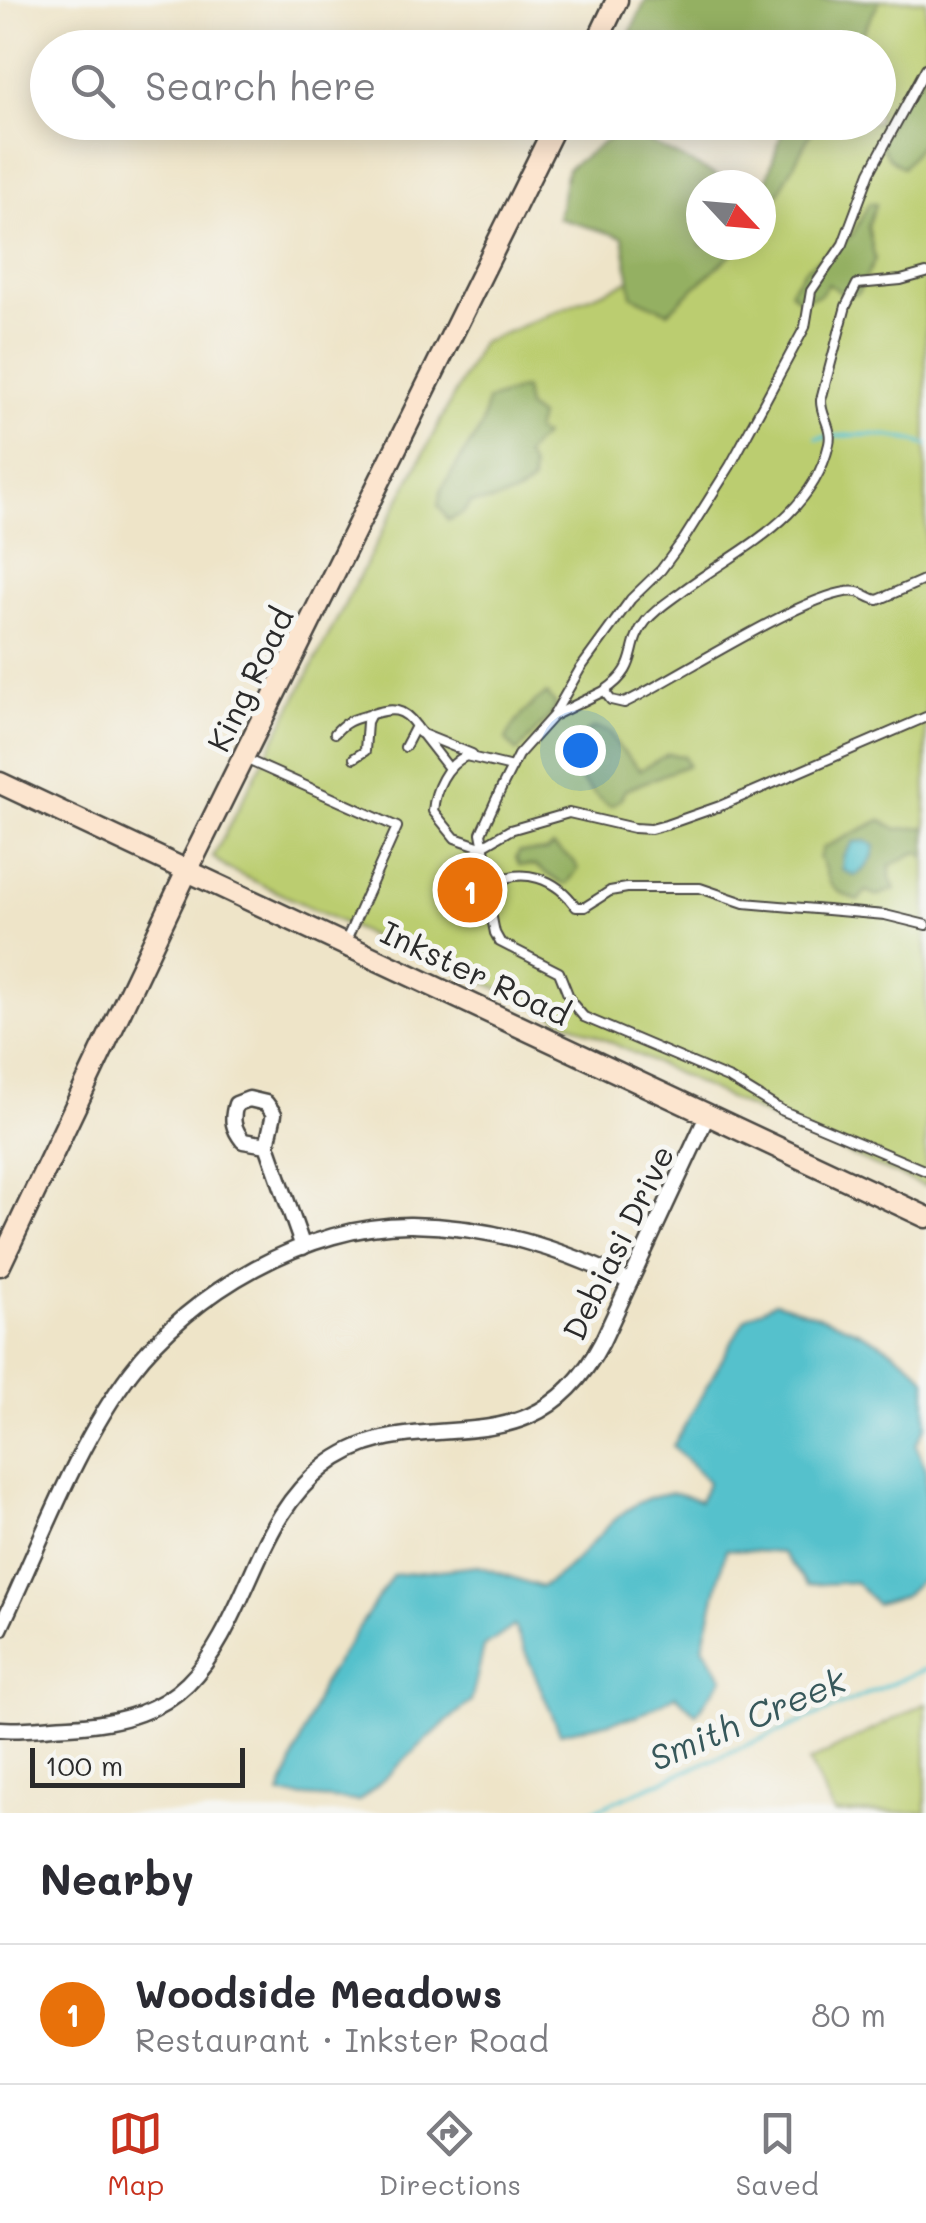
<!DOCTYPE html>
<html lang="en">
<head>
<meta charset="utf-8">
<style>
	body { margin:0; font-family:Mali,sans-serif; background:#f2f2f3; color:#2b2b33 }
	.compass { position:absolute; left:686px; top:170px; width:90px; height:90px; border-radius:50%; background:#fff; box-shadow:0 5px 25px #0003; rotate:116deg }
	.scale { position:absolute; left:30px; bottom:25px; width:215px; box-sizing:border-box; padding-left:10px; border:5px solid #2b2b2b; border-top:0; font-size:28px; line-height:35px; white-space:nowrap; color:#2b2b2b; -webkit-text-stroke:8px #f6f6f2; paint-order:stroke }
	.you { position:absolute; left:580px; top:750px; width:35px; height:35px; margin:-25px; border:8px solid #fff; border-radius:50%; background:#1a73e8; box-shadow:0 0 0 15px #1a73e833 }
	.badge { display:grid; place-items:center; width:65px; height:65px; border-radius:50%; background:#c8321e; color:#fff; font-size:32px; font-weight:700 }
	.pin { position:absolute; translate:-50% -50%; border:5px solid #fff; box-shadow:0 2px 10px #0006 }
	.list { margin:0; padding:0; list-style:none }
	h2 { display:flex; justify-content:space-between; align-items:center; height:130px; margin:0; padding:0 40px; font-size:42px }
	h2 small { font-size:32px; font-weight:400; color:#7c7c81 }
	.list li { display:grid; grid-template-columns:65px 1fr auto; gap:30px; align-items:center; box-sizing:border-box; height:140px; padding:0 40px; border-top:2px solid #e1e1e2 }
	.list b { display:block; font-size:38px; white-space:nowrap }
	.list p { margin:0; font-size:32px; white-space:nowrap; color:#7c7c81 }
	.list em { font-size:32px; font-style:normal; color:#7c7c81 }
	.icon { flex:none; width:55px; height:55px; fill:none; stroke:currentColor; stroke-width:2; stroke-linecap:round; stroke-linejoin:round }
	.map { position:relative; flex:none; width:926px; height:1813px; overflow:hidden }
	.search { position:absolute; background:#fff; box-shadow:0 5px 25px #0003; left:30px; right:30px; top:30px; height:110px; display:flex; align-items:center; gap:25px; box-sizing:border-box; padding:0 35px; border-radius:55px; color:#7c7c81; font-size:38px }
	.sheet { height:270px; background:#fff }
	nav { display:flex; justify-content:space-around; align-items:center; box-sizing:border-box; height:140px; border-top:2px solid #e1e1e2; background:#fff; font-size:28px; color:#7c7c81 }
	nav a { display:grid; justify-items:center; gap:5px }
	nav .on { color:#c8321e }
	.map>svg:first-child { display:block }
</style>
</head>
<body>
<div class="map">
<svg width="926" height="1813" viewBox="0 0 926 1813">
	<rect width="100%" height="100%" fill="#f6f6f2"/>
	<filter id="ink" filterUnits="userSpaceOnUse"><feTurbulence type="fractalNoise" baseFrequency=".01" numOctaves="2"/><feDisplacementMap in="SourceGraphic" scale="20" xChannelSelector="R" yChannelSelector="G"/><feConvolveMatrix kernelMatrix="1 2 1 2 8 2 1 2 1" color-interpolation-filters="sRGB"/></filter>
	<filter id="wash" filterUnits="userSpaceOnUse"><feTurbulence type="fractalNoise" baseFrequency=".0048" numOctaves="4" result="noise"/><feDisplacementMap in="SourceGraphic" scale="40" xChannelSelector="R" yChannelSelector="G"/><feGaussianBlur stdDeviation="2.25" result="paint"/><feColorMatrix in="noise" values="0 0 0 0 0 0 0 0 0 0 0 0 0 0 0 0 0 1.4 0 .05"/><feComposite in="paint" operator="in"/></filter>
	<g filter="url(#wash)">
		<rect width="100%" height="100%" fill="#eee4c8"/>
		<g fill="#bbcd70" stroke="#737c4e" stroke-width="2.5">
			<polygon points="880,0 926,0 926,1187 836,1149 490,985 373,937 226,868 213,857 481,343 714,245 761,245 761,225 816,123 878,122 878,48 855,47"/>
			<polygon points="926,1703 926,1812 834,1813 809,1762"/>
		</g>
		<g fill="#94b062" stroke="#606e46" stroke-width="2.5">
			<polygon points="646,0 880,0 855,47 673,48 664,39 630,33"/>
			<polygon points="926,73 926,136 903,168 888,157 878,142 907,91"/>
			<polygon points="785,123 816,123 761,226 761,197"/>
			<polygon points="639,137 736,185 701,185 701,245 741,245 668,312 632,296 623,237 558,218 567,169 610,138"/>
			<polygon points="869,203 876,204 868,226 875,260 857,294 845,295 828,284 820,295 799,300 790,291 805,269 853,234"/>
			<path d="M524 388 527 408 539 417 535 431 543 436 525 455 532 468V483C513 499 495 502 471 503L462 514 448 520 438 505 442 488 482 426 487 401Z"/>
			<path d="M547 694 556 705 553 712 517 752 506 740C513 723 531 703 547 694Z"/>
			<path d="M594 728 610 732 618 746 640 770 668 754 684 756 688 765 625 790 620 800 611 806C603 802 579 782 577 773 575 763 578 760 571 751V741Z"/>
			<path d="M881 820 897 829 926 827V859L920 852C907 854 902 862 890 865V878L895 889 877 896 866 891 858 901C848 896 834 892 829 881 824 872 826 866 819 858L823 848Z"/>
			<polygon points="553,846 574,861 578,869 567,884 562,884 536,866 519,865 516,858 519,852 546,851"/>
		</g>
		<g fill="#54c1cc" stroke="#40767c" stroke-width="2.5">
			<path d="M866 841 875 846C873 861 867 868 855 876L842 870 843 857 853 842Z"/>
			<path d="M775 1302C825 1317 891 1338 926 1379V1426L916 1445 926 1469V1576L904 1596 876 1604 855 1582 808 1585 782 1553 726 1549 703 1646 723 1678 696 1714 676 1695 637 1716 560 1733 514 1626 484 1647 471 1702C431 1732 398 1769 359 1801L280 1795 322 1684 393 1575 478 1566 541 1587C589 1562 611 1499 670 1493 679 1492 691 1498 700 1501L708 1482 673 1446 745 1319Z"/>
		</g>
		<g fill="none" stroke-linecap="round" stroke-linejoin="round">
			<g stroke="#54c1cc" stroke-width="4">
				<path d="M817 438C856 434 889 431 926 445"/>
				<polyline points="587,1813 926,1669"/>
			</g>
		</g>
	</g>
	<g filter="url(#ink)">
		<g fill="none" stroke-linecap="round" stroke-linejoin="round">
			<defs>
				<g id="lane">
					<polyline points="926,68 870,172 843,244 811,291 805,327 730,466 684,539 661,570 631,599 580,669 553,716 518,755 500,791 481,833 491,885 490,908 495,933 500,942 559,972 571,1002 584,1017 730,1079 781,1110 926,1171"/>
					<path d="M926 273 901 280 857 284 846 306 821 400C820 415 833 427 829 444 812 519 738 549 681 592 669 601 656 609 646 621 624 648 642 666 604 691L611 700 624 703C669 683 818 584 857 592 864 593 870 599 878 600L926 579"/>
					<polyline points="555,715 604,691"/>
					<path d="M335 733C347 719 356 719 372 714 391 708 403 707 416 726"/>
					<polyline points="420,733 472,754"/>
					<polyline points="405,747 416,726 448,767"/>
					<polyline points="243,758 397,827 345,943"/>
					<polyline points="354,758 365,751 367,722 371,714"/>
					<path d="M512 767 466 756C446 765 435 789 433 811L455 838 481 847 510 830 569 813 634 828 651 829 666 825 720 806 926 717"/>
					<path d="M491 885C522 865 557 879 576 907H585L610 891 627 888H700L744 903 885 915 926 925"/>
				</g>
				<g id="street">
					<path d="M267 1145 243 1141C233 1128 231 1120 236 1104L249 1099 266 1103 274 1114 267 1145 303 1247"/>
					<path d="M0 1629C40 1545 75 1446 131 1372 191 1292 309 1224 411 1225 490 1226 560 1248 630 1282"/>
					<path d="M0 1729C22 1731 46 1727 69 1726 184 1720 209 1670 252 1573 270 1532 288 1495 324 1467 415 1394 529 1482 602 1342L708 1114"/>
				</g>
				<g id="secondary">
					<polyline points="594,48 617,0"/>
					<polyline points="0,783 926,1217"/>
					<polyline points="0,1265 188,869 557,122"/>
				</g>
			</defs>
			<use href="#lane" stroke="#484743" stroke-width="12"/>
			<use href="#street" stroke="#484743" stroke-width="19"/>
			<use href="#secondary" stroke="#484743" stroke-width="25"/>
			<use href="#lane" stroke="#fff" stroke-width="8"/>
			<use href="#street" stroke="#fff" stroke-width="14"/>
			<use href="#secondary" stroke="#fce5cf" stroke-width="20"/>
		</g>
	</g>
	<g text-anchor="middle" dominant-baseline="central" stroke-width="10" stroke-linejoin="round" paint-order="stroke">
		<g font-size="32" fill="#2b2b2b" stroke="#f6f6f2">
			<text transform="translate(249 679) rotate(-64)">King Road</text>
			<text transform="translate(476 972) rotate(25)">Inkster Road</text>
			<text transform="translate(617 1242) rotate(-64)">Debiasi Drive</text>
		</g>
		<g font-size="35" font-style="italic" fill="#37585b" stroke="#f6f6f2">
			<text transform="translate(747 1718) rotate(-23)">Smith Creek</text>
		</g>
	</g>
</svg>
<svg class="compass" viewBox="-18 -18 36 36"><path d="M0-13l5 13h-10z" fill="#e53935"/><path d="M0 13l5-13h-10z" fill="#7c7c81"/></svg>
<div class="scale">100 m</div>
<div class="you"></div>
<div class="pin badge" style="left:470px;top:890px;background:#e8710a">1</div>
<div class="search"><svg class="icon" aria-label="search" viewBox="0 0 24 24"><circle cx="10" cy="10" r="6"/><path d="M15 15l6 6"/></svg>Search here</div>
</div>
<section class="sheet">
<h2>Nearby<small></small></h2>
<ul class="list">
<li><span class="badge" style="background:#e8710a">1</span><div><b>Woodside Meadows</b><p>Restaurant · Inkster Road</p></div><em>80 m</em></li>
</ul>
</section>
<nav>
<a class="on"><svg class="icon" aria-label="map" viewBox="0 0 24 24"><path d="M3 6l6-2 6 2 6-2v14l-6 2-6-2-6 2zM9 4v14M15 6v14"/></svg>Map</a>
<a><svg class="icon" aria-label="directions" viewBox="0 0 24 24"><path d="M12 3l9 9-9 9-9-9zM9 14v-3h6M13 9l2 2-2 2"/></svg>Directions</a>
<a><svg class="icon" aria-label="saved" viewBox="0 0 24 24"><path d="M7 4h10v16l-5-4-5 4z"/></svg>Saved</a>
</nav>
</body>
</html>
